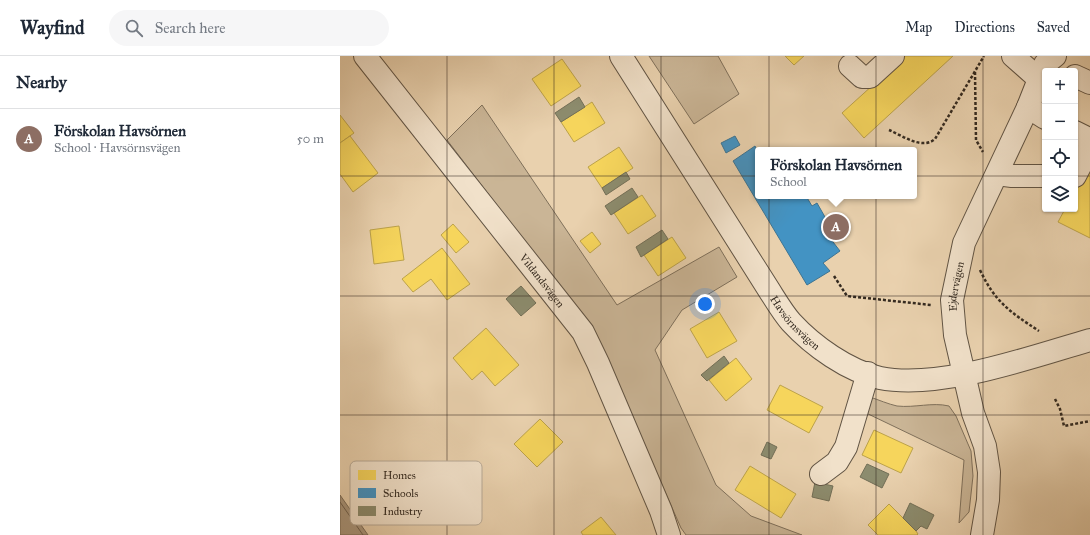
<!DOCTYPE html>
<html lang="en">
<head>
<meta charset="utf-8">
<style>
	body { margin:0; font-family:"IM FELL Great Primer",serif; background:#f6f6f7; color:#1f2937 }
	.controls { position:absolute; right:12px; top:12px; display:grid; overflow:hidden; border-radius:4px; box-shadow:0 1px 3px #0004 }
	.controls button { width:36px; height:36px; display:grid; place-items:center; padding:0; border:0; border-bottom:1px solid #e0e1e3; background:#fff; color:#1f2937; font:20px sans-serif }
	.you { position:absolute; left:365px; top:248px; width:14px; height:14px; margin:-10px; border:3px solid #fff; border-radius:50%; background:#1a73e8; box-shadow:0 0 0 6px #1a73e833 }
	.badge { display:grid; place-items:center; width:26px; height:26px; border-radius:50%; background:#8f2418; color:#fff; font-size:13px; font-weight:700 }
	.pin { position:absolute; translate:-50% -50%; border:2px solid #fff; box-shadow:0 1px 4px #0006 }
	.popup { position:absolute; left:415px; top:91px; width:162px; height:52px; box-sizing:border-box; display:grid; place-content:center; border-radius:4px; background:#fff; filter:drop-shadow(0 1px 3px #0005); font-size:13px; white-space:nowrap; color:#747a83 }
	.popup b { font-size:15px; color:#1f2937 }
	.popup::after { content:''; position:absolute; left:50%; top:100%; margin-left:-8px; border:8px solid transparent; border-top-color:#fff }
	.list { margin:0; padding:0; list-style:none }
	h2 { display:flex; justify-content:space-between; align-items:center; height:52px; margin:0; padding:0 16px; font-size:17px }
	h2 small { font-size:13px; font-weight:400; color:#747a83 }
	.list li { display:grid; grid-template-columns:26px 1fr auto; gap:12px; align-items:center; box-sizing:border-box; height:60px; padding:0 16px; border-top:1px solid #e0e1e3 }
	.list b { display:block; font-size:15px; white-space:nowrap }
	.list p { margin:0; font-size:13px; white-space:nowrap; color:#747a83 }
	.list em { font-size:13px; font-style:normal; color:#747a83 }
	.icon { flex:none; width:22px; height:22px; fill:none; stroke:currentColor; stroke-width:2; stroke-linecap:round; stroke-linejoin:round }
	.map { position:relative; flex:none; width:750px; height:479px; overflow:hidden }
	header { display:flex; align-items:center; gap:24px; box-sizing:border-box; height:56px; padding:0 20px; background:#fff; border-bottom:1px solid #e0e1e3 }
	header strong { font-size:19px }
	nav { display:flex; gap:22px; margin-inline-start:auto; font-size:14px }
	.search { width:280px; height:36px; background:#f6f6f7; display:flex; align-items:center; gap:10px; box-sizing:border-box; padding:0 14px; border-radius:22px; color:#747a83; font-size:15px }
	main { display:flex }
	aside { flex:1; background:#fff }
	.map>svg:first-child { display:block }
</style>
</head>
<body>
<header>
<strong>Wayfind</strong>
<div class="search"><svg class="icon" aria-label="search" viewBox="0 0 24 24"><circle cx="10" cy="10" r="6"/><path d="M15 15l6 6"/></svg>Search here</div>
<nav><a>Map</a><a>Directions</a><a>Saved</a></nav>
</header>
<main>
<aside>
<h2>Nearby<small></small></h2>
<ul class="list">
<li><span class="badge" style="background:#8d6e63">A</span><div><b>Förskolan Havsörnen</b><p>School · Havsörnsvägen</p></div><em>50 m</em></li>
</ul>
</aside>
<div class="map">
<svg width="750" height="479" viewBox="0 0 750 479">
	<rect width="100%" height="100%" fill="#e9d1ae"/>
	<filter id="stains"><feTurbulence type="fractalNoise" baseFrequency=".005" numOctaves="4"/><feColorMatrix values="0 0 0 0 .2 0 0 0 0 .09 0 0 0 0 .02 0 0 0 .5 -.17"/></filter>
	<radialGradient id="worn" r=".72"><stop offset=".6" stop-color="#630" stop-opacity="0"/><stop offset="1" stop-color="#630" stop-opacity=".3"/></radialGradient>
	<g fill="#cab596" stroke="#7f705b">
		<polygon points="309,0 378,0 399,38 354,68"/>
		<polygon points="142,49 277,249 379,191 397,221 342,254 315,294 376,429 411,460 462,479 346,479 341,472 268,307 248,268 107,84"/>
		<path d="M530 341C539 344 548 348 557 350 575 352 592 346 609 350L616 360 631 395 633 420 629 456 619 467 624 404 524 356Z"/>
	</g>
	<polygon fill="#ab987e" stroke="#7b6c58" points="0,439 28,479 0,479"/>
	<g fill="#f6d55c" stroke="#bca24a">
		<polygon points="445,0 464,0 454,9"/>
		<polygon points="565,0 613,0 524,82 502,57"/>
		<polygon points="222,3 241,30 211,50 192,23"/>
		<polygon points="252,46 265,67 234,86 221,66"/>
		<polygon points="0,59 14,77 0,87"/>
		<polygon points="10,80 38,117 13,136 0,118 0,87"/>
		<polygon points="279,91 293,112 262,132 248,111"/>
		<polygon points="750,102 750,182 718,166 725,153 735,153 735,132"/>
		<polygon points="302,139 316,160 288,178 274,157"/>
		<polygon points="113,168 129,186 116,197 101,179"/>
		<polygon points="59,170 64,204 34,208 30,174"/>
		<polygon points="252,176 261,188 250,197 240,185"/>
		<polygon points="332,181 346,202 318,220 304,199"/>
		<polygon points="102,192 130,228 107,244 91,223 73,236 62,223"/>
		<polygon points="379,256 397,285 367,302 350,273"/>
		<polygon points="146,272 179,309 155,330 142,315 132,324 113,302"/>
		<polygon points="396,302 412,323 386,345 369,324"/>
		<polygon points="440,329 483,351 469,377 427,354"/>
		<polygon points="200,363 223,386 197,411 174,388"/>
		<polygon points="534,374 573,392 561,417 522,399"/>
		<polygon points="410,410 456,438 441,462 395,434"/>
		<polygon points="549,448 576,475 578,478 577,479 538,479 528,469"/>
		<polygon points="261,461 276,479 243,479 241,476"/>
	</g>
	<g fill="#4393c3" stroke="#3e7492">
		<polygon points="395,80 400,89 386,97 381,87"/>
		<polygon points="415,90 418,96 418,140 466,140 472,150 477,147 489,168 483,173 500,195 483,207 490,215 467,229 393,105"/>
	</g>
	<g fill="#8c8c6e" stroke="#726f57">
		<polygon points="239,41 245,51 221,66 215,57"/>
		<polygon points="286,116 290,123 266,139 262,132"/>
		<polygon points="292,132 298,141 271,159 265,150"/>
		<polygon points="322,174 328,183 301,201 296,191"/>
		<polygon points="181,230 196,247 181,260 166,243"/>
		<polygon points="384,300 389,307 367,325 361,319"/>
		<polygon points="427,386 437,391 431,403 421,399"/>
		<polygon points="527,408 549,418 542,432 520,421"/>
		<polygon points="475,426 493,430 489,445 472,441"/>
		<polygon points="570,447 594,459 587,473 581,470 576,475 563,462"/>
	</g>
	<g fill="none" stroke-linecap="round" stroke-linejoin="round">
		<polyline stroke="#70614f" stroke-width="1" points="0,446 23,479"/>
		<defs>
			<g id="minor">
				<path id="s1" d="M25 0 243 276 258 307 321 455 329 479"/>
				<path id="s2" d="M281 0 429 234C436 245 443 257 451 266 473 290 508 315 540 322 600 334 691 301 750 284"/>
				<polyline points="673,0 699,23"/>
				<polyline points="510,10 522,21 530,21 553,0"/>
				<polyline points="735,20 750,27"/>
				<polyline points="688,51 705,62"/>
				<polyline points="735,76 745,81"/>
				<polyline points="657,118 672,120 705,120"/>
				<polyline points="735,120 750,91"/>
				<polyline points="481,418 497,406 506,391 528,317"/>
				<path id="s3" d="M642 479 648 444 649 416 645 390 633 357 615 279 612 244 624 187 688 51 705 8 715 0"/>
			</g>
		</defs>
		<use href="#minor" stroke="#615444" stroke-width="24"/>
		<g stroke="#342a20" stroke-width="2.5" stroke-dasharray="3 2" stroke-linecap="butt">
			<polyline points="635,16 636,84 643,96"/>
			<path d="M549 74C563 80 582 94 595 83L644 0"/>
			<path d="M640 214C655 246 670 256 699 275"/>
			<polyline points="494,220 507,240 591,249"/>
			<polyline points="715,343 720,353 724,370 750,365"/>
		</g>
		<use href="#minor" stroke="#f1e1ca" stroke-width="22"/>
	</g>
	<path fill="none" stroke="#342a20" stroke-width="1" stroke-opacity="0.55" d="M107 0V479M214 0V479M321 0V479M429 0V479M536 0V479M643 0V479M0 120H705M735 120H750M0 240H750M0 359H750"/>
	<g text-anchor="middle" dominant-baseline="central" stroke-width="4" stroke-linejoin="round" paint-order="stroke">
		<g font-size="11" fill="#342a20" stroke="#f1e1ca">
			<text stroke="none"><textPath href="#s1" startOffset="286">Vildandsvägen</textPath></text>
			<text stroke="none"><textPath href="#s3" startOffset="254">Ejdervägen</textPath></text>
			<text stroke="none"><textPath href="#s2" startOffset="319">Havsörnsvägen</textPath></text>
		</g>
	</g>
	<rect x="10" y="405" width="132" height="64" rx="6" fill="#f1e1ca" stroke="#b8aa97" stroke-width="1"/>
	<rect x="18" y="414" width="18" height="10" fill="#f6d55c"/>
	<rect x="18" y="432" width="18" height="10" fill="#4393c3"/>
	<rect x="18" y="450" width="18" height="10" fill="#8c8c6e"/>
	<g font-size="11" fill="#342a20">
		<text x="43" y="423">Homes</text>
		<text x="43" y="441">Schools</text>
		<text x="43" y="459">Industry</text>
	</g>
	<rect width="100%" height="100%" filter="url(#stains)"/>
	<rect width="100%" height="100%" fill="url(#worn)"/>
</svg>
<div class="controls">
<button>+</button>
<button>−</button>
<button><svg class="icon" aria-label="locate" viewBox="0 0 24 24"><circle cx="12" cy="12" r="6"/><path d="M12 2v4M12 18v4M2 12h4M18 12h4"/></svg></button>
<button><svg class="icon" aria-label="layers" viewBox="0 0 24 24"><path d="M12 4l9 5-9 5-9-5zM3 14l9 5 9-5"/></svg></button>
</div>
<div class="you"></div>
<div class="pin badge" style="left:496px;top:171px;background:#8d6e63">A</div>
<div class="popup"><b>Förskolan Havsörnen</b>School</div>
</div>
</main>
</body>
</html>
